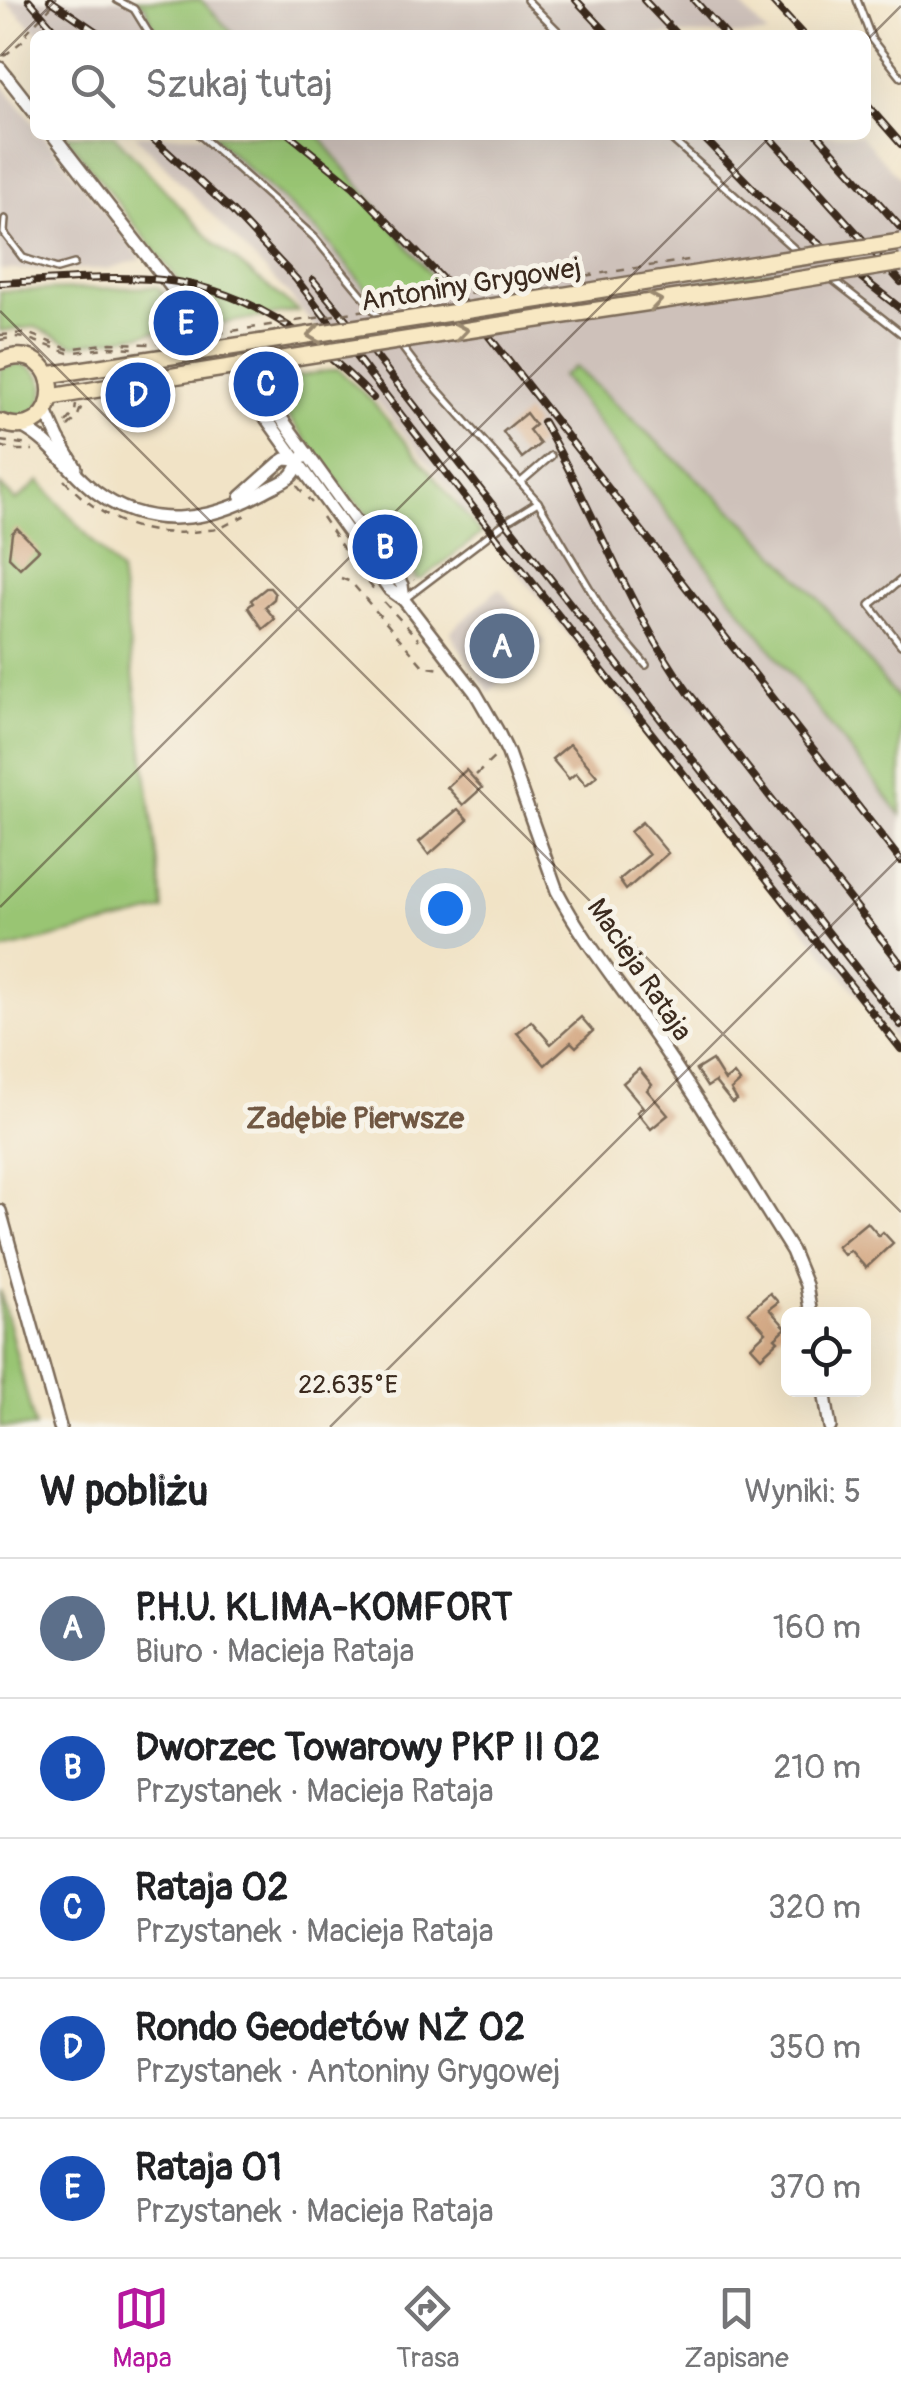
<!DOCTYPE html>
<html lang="pl">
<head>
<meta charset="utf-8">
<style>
	body { margin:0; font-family:Pangolin,sans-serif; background:#f6f6f6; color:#202124 }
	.controls { position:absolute; right:30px; bottom:30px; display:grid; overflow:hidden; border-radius:15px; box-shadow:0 10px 40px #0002 }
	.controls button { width:90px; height:90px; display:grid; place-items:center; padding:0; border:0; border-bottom:2px solid #e0e0e0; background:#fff; color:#202124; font:50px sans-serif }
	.you { position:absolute; left:445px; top:908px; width:35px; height:35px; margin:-25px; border:8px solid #fff; border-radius:50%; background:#1a73e8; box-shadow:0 0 0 15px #1a73e833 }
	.badge { display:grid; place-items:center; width:65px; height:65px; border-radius:50%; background:#b5179e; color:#fff; font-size:32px; font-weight:700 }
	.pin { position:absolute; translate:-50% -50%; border:5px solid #fff; box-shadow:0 2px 10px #0006 }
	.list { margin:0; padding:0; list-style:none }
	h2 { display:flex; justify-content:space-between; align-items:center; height:130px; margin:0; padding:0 40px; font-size:42px }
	h2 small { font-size:32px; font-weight:400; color:#757577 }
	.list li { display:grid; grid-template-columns:65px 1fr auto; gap:30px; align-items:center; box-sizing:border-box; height:140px; padding:0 40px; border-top:2px solid #e0e0e0 }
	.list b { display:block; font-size:38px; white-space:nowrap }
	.list p { margin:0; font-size:32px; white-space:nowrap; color:#757577 }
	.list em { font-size:32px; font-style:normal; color:#757577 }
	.icon { flex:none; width:55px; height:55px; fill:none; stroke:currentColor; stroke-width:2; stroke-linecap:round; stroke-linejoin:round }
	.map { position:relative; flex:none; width:901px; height:1427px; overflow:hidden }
	.search { position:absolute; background:#fff; box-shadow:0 10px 40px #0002; left:30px; right:30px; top:30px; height:110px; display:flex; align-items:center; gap:25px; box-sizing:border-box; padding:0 35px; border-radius:15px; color:#757577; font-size:38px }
	.sheet { height:830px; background:#fff }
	nav { display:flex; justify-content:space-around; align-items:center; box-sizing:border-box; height:140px; border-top:2px solid #e0e0e0; background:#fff; font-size:28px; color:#757577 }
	nav a { display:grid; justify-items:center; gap:5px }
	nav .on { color:#b5179e }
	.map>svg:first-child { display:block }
</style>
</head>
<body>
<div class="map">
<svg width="901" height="1427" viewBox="0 0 901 1427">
	<rect width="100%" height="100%" fill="#f7f3e8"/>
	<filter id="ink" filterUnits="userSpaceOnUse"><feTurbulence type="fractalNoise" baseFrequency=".01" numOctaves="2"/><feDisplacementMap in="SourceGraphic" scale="20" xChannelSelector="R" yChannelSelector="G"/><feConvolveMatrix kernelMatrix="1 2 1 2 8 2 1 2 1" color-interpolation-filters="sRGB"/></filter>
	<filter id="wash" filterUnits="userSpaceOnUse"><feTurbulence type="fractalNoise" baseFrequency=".0048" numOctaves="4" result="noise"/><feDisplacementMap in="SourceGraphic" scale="40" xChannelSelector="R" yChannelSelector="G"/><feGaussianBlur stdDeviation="2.25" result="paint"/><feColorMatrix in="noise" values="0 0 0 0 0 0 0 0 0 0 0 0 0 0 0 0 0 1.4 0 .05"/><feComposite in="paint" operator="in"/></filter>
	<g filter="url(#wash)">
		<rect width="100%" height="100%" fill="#f1e3c6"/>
		<g fill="#cec1ba">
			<polygon points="5,0 736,0 768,35 39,35"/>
			<polygon points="0,82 35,125 35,135 43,135 142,259 107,269 0,270"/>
			<polygon points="135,135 860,135 901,180 901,1049 586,656 470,514 449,530 439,517 459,501 288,294"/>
			<polygon points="499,588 545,642 489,692 454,640 451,631"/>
		</g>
		<g fill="#99c573" stroke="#6a7848" stroke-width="2.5">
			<polygon points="134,0 201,0 234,35 155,35 146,6"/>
			<polygon points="65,135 114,135 216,245 298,311 213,325"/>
			<polygon points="211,135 318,135 443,290 374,298 322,235"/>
			<polygon points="775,271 779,275 558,309 553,304"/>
			<polygon points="158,287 188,327 74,345 35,327 0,331 0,291"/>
			<path d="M21 364C63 376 41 434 0 412V370L4 367Z"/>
			<polygon points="575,367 747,524 818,598 901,703 901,815 786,669 562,376"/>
			<polygon points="338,369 372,401 481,534 422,579 415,579 416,576 361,507 348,495 270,393 272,391 267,382"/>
			<polygon points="39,481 120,572 164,910 0,951 0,485 16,501"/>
			<polygon points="0,1290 35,1427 0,1427"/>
		</g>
		<g id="blocks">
			<g fill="#d6ac88">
				<polygon points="526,413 535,425 529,430 540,444 522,458 503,432"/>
				<polygon points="17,528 39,550 20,568 9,557 12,533"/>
				<polygon points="266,588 270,588 275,594 274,599 265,607 275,619 263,629 248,607 253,603 251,600"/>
				<polygon points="498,624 523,652 505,668 480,640"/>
				<polygon points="570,744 597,776 586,785 576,773 569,779 552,759"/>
				<polygon points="466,770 482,788 463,805 447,787"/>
				<polygon points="458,809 468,820 429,855 419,842"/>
				<polygon points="642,822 668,853 626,890 619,880 649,855 630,832"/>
				<polygon points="581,1017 593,1031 576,1047 571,1042 545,1065 517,1033 531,1021 551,1044"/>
				<polygon points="712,1060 725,1081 734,1074 740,1082 731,1090 737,1100 732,1103 715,1082 707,1087 696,1070"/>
				<polygon points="639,1069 652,1085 647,1090 668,1115 651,1129 637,1112 643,1107 623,1083"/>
				<polygon points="867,1222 879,1236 883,1232 893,1243 866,1268 850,1250 844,1255 837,1247"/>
				<polygon points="770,1293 778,1302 769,1309 786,1328 775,1338 778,1341 761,1357 751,1346 766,1332 748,1312"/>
			</g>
		</g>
	</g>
	<g filter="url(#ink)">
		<use href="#blocks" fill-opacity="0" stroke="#7b6b59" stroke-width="2.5"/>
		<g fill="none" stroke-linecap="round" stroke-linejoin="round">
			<defs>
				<g id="lane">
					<polyline points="117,0 134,9 150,35"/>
					<polyline points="527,0 562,35"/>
					<polyline points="857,0 872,40 901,77"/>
					<polyline points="200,135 314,237 363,296 418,368 538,502"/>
					<polyline points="667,135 800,254"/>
					<polyline points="5,219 4,233 23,258 57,269 74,264"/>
					<polyline points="832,279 901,333"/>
					<polyline points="521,482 551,456"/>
					<polyline points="901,580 870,605 901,645"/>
					<polyline points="406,598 506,522 538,502 609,621 646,665"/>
				</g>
				<g id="street">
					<polyline points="0,68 35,113"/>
					<path d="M53 135 246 383 261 411 390 590 404 600 475 692 497 730 508 753 557 891C583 940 616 980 647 1025 699 1098 744 1175 792 1251L806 1285 811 1314"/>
					<polyline points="250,386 271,404 402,585 404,600"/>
					<polyline points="46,411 58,438 76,468"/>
					<path d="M21 426C52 441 69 472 96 492 147 531 210 522 263 492 271 487 283 483 290 477 299 470 296 461 307 453"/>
					<polyline points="241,497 279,463 285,459 298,460"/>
					<polyline points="0,1211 60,1427"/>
					<polyline points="824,1390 830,1427"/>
				</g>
				<g id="secondary">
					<polyline points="548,298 769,262"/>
					<polyline points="558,316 784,282"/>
					<path d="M0 361C67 334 68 447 0 422"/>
					<polyline points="48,375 178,355"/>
					<polyline points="52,397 192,373"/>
				</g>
			</defs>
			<use href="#lane" stroke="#7b6b59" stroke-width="10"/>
			<use href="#street" stroke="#7b6b59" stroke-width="16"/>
			<use href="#secondary" stroke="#7b6b59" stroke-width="20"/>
			<g stroke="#7b6b59" stroke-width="2.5" stroke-dasharray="8 8" stroke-linecap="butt">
				<polyline points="4,56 26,38 27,32 57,0"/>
				<polyline points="538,283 695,259"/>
				<polyline points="0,335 27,333 68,349 111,343 150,344 169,341"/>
				<polyline points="0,340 15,337 26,338 69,353 111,347 135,348"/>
				<polyline points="115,401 137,397"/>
				<polyline points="66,423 75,412 76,404"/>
				<polyline points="68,427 77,418 82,405"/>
				<polyline points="0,441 30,445"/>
				<polyline points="0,446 14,450 33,450"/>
				<path d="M64 480C101 520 146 539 201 531 206 530 212 530 217 529 226 526 237 519 246 515"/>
				<polyline points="297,486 312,503"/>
				<polyline points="322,517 355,566 376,592"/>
				<polyline points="404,567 414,580"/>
				<polyline points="341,578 351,582 423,666 440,669"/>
				<polyline points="384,602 419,640"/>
				<polyline points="476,775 497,755"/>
			</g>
			<use href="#lane" stroke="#fff" stroke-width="5"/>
			<use href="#street" stroke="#fff" stroke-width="11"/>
			<use href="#secondary" stroke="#f8e8c3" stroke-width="15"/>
			<defs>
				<g id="rail">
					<polyline points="29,0 59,35"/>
					<polyline points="50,0 101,35"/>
					<polyline points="576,0 609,35"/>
					<polyline points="644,0 677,35"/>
					<polyline points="694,0 726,35"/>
					<polyline points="771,0 803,35"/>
					<polyline points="866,104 901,144"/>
					<polyline points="149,135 232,211 296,279 449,477 901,1049"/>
					<polyline points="290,135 354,187 451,288 901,861"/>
					<polyline points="701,135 767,203 901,309"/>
					<polyline points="768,135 901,282"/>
					<polyline points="818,135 901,228"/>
					<polyline points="313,280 359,335 901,1025"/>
					<path d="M0 283C53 281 109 275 162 280 249 289 313 337 373 398"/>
					<path d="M543 422C595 511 628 609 688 692L901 964"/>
				</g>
			</defs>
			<use href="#rail" stroke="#3b2a1e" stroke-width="8"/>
			<use href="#rail" stroke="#f7f3e8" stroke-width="4" stroke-dasharray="11" stroke-linecap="butt"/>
			<defs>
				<g id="secondary-bridge">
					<polyline points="769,262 901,242"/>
					<polyline points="784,282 901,263"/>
					<polyline points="178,355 548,298"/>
					<polyline points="192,373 558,316"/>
				</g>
			</defs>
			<use href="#secondary-bridge" stroke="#7b6b59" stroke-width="20" stroke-linecap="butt"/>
			<polyline stroke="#7b6b59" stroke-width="2.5" stroke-dasharray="8 8" stroke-linecap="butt" points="169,341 538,283"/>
			<use href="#secondary-bridge" stroke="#f8e8c3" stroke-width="15"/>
		</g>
		<defs><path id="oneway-chevron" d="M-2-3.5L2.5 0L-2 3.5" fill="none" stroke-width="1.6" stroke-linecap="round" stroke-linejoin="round" transform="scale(2.5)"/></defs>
		<g stroke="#9a8970">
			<use href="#oneway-chevron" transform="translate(655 301) rotate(-9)"/>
			<use href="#oneway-chevron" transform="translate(461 331) rotate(-9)"/>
			<use href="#oneway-chevron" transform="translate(314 335) rotate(172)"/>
		</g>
	</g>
	<path fill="none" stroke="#3b2a1e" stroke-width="2.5" stroke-opacity="0.45" d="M866 41 901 6M0 56 56 0M0 311 901 1212M0 907 772 135M330 1427 901 856"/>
	<g text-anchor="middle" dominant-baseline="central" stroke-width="10" stroke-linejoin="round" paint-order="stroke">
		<g font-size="28" fill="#3b2a1e" stroke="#f7f3e8">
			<text transform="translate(471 285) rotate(-9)">Antoniny Grygowej</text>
			<text transform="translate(639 970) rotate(56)">Macieja Rataja</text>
		</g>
		<g font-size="30" font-weight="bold" fill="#715843" stroke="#f7f3e8">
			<text x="355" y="1118">Zadębie Pierwsze</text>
		</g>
	</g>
	<g font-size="25" text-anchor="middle" fill="#3b2a1e" stroke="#f7f3e8" stroke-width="10" stroke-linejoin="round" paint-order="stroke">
		<text x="348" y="1393">22.635°E</text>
	</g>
</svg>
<div class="controls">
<button><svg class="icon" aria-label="locate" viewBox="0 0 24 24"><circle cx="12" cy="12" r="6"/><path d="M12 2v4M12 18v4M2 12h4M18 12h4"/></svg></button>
</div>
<div class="you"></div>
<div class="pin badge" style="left:502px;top:646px;background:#5c6f8a">A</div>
<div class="pin badge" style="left:385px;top:547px;background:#1a4fb4">B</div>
<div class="pin badge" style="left:266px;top:384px;background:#1a4fb4">C</div>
<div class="pin badge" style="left:138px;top:395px;background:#1a4fb4">D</div>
<div class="pin badge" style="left:186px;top:323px;background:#1a4fb4">E</div>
<div class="search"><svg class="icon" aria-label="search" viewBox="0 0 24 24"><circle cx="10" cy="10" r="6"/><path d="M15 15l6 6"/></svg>Szukaj tutaj</div>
</div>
<section class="sheet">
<h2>W pobliżu<small>Wyniki: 5</small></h2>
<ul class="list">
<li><span class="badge" style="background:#5c6f8a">A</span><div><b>P.H.U. KLIMA-KOMFORT</b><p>Biuro · Macieja Rataja</p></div><em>160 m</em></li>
<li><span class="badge" style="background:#1a4fb4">B</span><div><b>Dworzec Towarowy PKP II 02</b><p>Przystanek · Macieja Rataja</p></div><em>210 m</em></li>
<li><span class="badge" style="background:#1a4fb4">C</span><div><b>Rataja 02</b><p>Przystanek · Macieja Rataja</p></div><em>320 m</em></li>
<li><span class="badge" style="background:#1a4fb4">D</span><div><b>Rondo Geodetów NŻ 02</b><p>Przystanek · Antoniny Grygowej</p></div><em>350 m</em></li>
<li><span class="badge" style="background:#1a4fb4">E</span><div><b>Rataja 01</b><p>Przystanek · Macieja Rataja</p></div><em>370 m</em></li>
</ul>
</section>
<nav>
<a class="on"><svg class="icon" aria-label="map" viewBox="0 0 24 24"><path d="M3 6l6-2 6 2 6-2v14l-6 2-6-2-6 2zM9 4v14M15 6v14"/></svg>Mapa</a>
<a><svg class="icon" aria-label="directions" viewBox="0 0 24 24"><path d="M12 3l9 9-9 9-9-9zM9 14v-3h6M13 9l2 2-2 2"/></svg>Trasa</a>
<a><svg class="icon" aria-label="saved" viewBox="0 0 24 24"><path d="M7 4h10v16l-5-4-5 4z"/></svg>Zapisane</a>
</nav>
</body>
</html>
